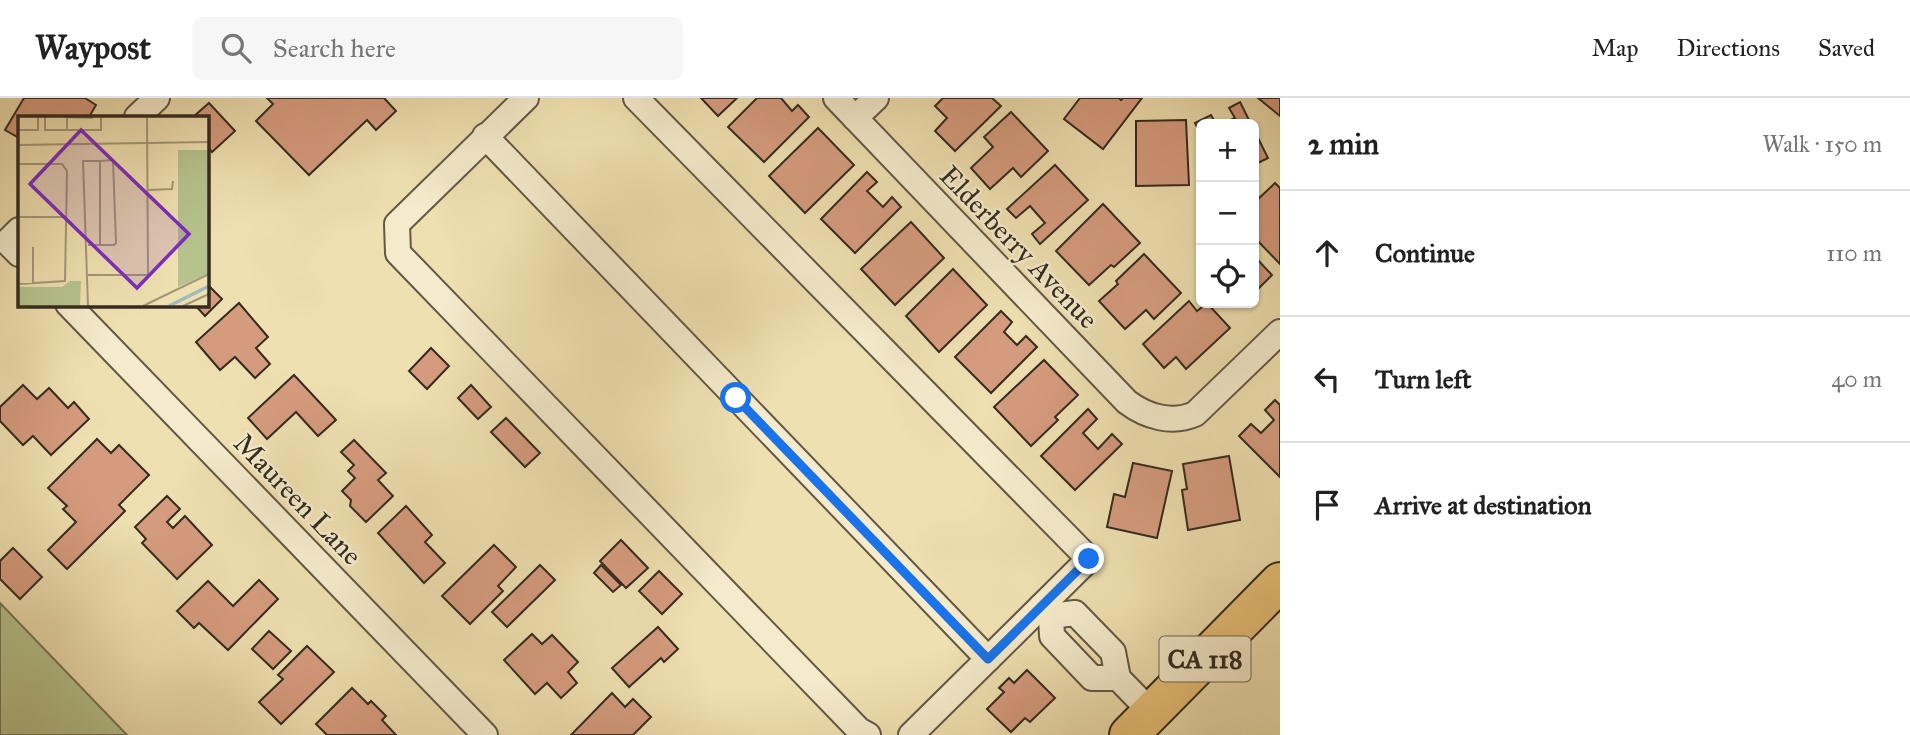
<!DOCTYPE html>
<html lang="en">
<head>
<meta charset="utf-8">
<style>
	body { margin:0; font-family:"IM FELL Great Primer",serif; background:#f6f6f6; color:#222 }
	.controls { position:absolute; right:21px; top:21px; display:grid; overflow:hidden; border-radius:10px; box-shadow:0 2px 5px #0004 }
	.controls button { width:63px; height:63px; display:grid; place-items:center; padding:0; border:0; border-bottom:2px solid #e0e0e0; background:#fff; color:#222; font:35px sans-serif }
	.stop { position:absolute; width:21px; height:21px; margin:-16px; border:5px solid #1a73e8; border-radius:50%; background:#fff }
	.stop.end { background:#1a73e8; border-color:#fff; box-shadow:0 2px 7px #0008 }
	.list { margin:0; padding:0; list-style:none }
	h2 { display:flex; justify-content:space-between; align-items:center; height:91px; margin:0; padding:0 28px; font-size:30px }
	h2 small { font-size:23px; font-weight:400; color:#767676 }
	.list li { display:grid; grid-template-columns:46px 1fr auto; gap:21px; align-items:center; box-sizing:border-box; height:126px; padding:0 28px; border-top:2px solid #e0e0e0 }
	.list b { display:block; font-size:26px; white-space:nowrap }
	.list em { font-size:23px; font-style:normal; color:#767676 }
	.icon { flex:none; width:38px; height:38px; fill:none; stroke:currentColor; stroke-width:2; stroke-linecap:round; stroke-linejoin:round }
	.map { position:relative; flex:none; width:1280px; height:637px; overflow:hidden }
	header { display:flex; align-items:center; gap:42px; box-sizing:border-box; height:98px; padding:0 35px; background:#fff; border-bottom:2px solid #e0e0e0 }
	header strong { font-size:33px }
	nav { display:flex; gap:38px; margin-inline-start:auto; font-size:24px }
	.search { width:490px; height:63px; background:#f6f6f6; display:flex; align-items:center; gap:18px; box-sizing:border-box; padding:0 24px; border-radius:10px; color:#767676; font-size:26px }
	main { display:flex }
	aside { flex:1; background:#fff }
	.map>svg:first-child { display:block }
</style>
</head>
<body>
<header>
<strong>Waypost</strong>
<div class="search"><svg class="icon" aria-label="search" viewBox="0 0 24 24"><circle cx="10" cy="10" r="6"/><path d="M15 15l6 6"/></svg>Search here</div>
<nav><a>Map</a><a>Directions</a><a>Saved</a></nav>
</header>
<main>
<div class="map">
<svg width="1280" height="637" viewBox="0 0 1280 637">
	<rect width="100%" height="100%" fill="#efe0b1"/>
	<filter id="stains"><feTurbulence type="fractalNoise" baseFrequency=".00286" numOctaves="4"/><feColorMatrix values="0 0 0 0 .2 0 0 0 0 .09 0 0 0 0 .02 0 0 0 .5 -.17"/></filter>
	<radialGradient id="worn" r=".72"><stop offset=".6" stop-color="#630" stop-opacity="0"/><stop offset="1" stop-color="#630" stop-opacity=".3"/></radialGradient>
	<polygon fill="#b6c38e" stroke="#757756" stroke-width="2" points="0,505 127,637 0,637"/>
	<g fill="#d59b7e" stroke="#342b1f" stroke-width="2">
		<polygon points="24,0 85,0 96,7 89,19 19,19 19,40 5,32"/>
		<polygon points="267,0 384,0 396,13 376,32 367,22 309,77 256,23 273,6"/>
		<polygon points="701,0 737,0 718,18"/>
		<polygon points="757,0 781,0 792,13 798,7 809,19 764,64 728,29"/>
		<polygon points="943,0 992,0 1001,8 955,53 935,33 947,20 935,8"/>
		<polygon points="1080,0 1119,0 1121,2 1123,0 1142,0 1103,51 1064,21"/>
		<polygon points="1258,0 1280,0 1280,18"/>
		<polygon points="1240,4 1251,26 1222,26 1235,20 1229,10"/>
		<polygon points="209,5 235,33 212,54 206,47 206,19 193,19"/>
		<polygon points="1011,14 1048,53 1021,79 1013,70 990,91 971,70 993,49 984,39"/>
		<polygon points="1211,17 1216,26 1201,26 1201,37 1195,25"/>
		<polygon points="1186,22 1189,87 1136,88 1136,23"/>
		<polygon points="818,30 854,67 805,115 769,78"/>
		<polygon points="1254,32 1268,60 1254,67"/>
		<polygon points="1055,67 1088,102 1040,146 1032,136 1045,125 1030,108 1016,120 1007,111"/>
		<polygon points="867,74 877,84 867,93 883,109 892,99 901,109 855,155 821,121"/>
		<polygon points="1275,85 1280,90 1280,166 1254,139 1254,105"/>
		<polygon points="1103,106 1140,145 1114,169 1111,167 1089,187 1056,153"/>
		<polygon points="911,124 944,160 895,207 861,171"/>
		<polygon points="1144,156 1181,195 1154,221 1146,212 1125,231 1099,203 1118,186 1116,183"/>
		<polygon points="1254,158 1272,177 1254,195"/>
		<polygon points="953,171 987,207 939,254 906,218"/>
		<polygon points="206,185 222,201 205,218 194,206 206,206"/>
		<polygon points="1189,203 1197,213 1207,205 1230,230 1186,271 1176,259 1164,270 1143,246"/>
		<polygon points="239,205 268,239 256,250 270,266 255,280 235,259 220,272 196,244"/>
		<polygon points="1001,213 1012,224 1004,234 1017,247 1026,238 1037,249 991,295 955,259"/>
		<polygon points="431,250 449,268 427,291 409,273"/>
		<polygon points="1044,262 1078,297 1055,319 1058,322 1031,348 994,309"/>
		<polygon points="294,277 336,322 318,338 296,314 267,341 248,320"/>
		<polygon points="23,287 37,301 49,290 68,310 74,304 89,321 51,357 33,338 23,347 0,323 0,309"/>
		<polygon points="471,287 491,309 478,321 458,300"/>
		<polygon points="1275,302 1280,307 1280,379 1239,338 1251,326 1261,335 1274,322 1265,312"/>
		<polygon points="1088,311 1097,321 1083,335 1098,351 1112,336 1122,346 1075,392 1041,358"/>
		<polygon points="506,320 540,355 525,369 491,334"/>
		<polygon points="97,341 111,355 119,347 149,377 119,407 125,413 67,471 48,452 76,424 63,411 67,408 48,390"/>
		<polygon points="354,342 386,375 378,382 393,398 366,424 350,408 351,402 342,393 355,380 348,373 354,367 341,354"/>
		<polygon points="1229,358 1240,422 1188,432 1182,392 1187,391 1183,366"/>
		<polygon points="1133,365 1172,373 1157,440 1107,429 1114,396 1125,399"/>
		<polygon points="167,398 180,411 167,424 173,430 185,418 212,447 177,481 142,445 146,441 135,429"/>
		<polygon points="406,408 432,437 425,444 445,465 424,485 378,435"/>
		<polygon points="621,442 648,470 626,490 600,463"/>
		<polygon points="494,447 516,469 498,488 503,493 470,526 442,498"/>
		<polygon points="13,450 42,479 20,501 0,481 0,463"/>
		<polygon points="540,467 555,482 507,529 492,514"/>
		<polygon points="601,467 621,487 613,494 594,475"/>
		<polygon points="659,473 682,496 662,516 639,493"/>
		<polygon points="259,482 278,501 228,552 199,525 194,530 177,513 208,483 233,508"/>
		<polygon points="658,529 678,551 664,564 661,560 629,589 612,570"/>
		<polygon points="269,533 291,553 273,571 252,551"/>
		<polygon points="532,536 542,546 552,537 578,564 568,574 577,585 561,600 547,585 535,596 504,562"/>
		<polygon points="307,548 334,574 281,626 259,604 283,581 278,577"/>
		<polygon points="1027,572 1055,600 1030,624 1025,620 1011,634 987,611 1004,594 999,590 1009,580 1014,585"/>
		<polygon points="352,590 368,606 371,603 386,618 382,622 396,637 327,637 316,626"/>
		<polygon points="612,595 625,609 633,601 651,619 633,637 571,637"/>
	</g>
	<g fill="none" stroke-linecap="round" stroke-linejoin="round">
		<defs>
			<g id="minor">
				<polyline points="526,0 397,126 398,155 859,632 868,637"/>
				<polyline points="636,0 1089,461 988,561"/>
				<path d="M836 0 1127 304C1147 319 1172 326 1195 316L1280 234"/>
				<polyline points="137,19 157,0"/>
				<polyline points="855,20 876,0"/>
				<polyline points="485,38 988,561 911,637"/>
				<polyline points="19,132 7,144 19,156"/>
				<polyline points="68,206 485,637"/>
				<polyline points="1042,508 1051,518 1052,538 1092,580 1118,580"/>
				<polyline points="1051,518 1075,515 1113,554 1118,580 1152,615"/>
			</g>
			<polyline id="primary" points="1129,637 1280,484"/>
		</defs>
		<use href="#minor" stroke="#635844" stroke-width="28"/>
		<use href="#primary" stroke="#342b1f" stroke-width="42"/>
		<use href="#minor" stroke="#f5ebcc" stroke-width="24"/>
		<use href="#primary" stroke="#e8c078" stroke-width="38"/>
	</g>
	<g fill="none" stroke-linecap="round" stroke-linejoin="round">
		<polyline stroke="#1a73e8" stroke-width="9" points="736,300 988,561 1089,461"/>
	</g>
	<g text-anchor="middle" dominant-baseline="central" stroke-width="5" stroke-linejoin="round" paint-order="stroke">
		<rect fill="#f5ebcc" stroke="#6e6553" stroke-width="2" x="1159.5" y="538.5" width="91" height="45" rx="5"/>
		<g font-size="26" font-weight="bold" fill="#342b1f">
			<text x="1205" y="561">CA 118</text>
		</g>
		<g font-size="28" fill="#342b1f" stroke="#f5ebcc">
			<text transform="translate(1019 149) rotate(46)">Elderberry Avenue</text>
			<text transform="translate(298 401) rotate(46)">Maureen Lane</text>
		</g>
	</g>
	<g transform="translate(18 18)">
		<rect width="191" height="191" fill="#efe0b1"/>
		<path d="M160 34H191V157L160 171ZM52 165H63L62 190H0V171H44Z" fill="#b6c38e"/>
		<path fill="none" stroke="#a1bab9" stroke-width="3.5" d="M151 190 191 170"/>
		<path fill="none" stroke="#a49877" stroke-width="2" d="M27 0V14H49M49 0V14H83V0M49 1 75 2M0 14H20V0M0 29 191 26M0 48H44L49 55 47 165 0 168M130 74 154 73 155 65M0 101H49M70 129H96L98 127 95 44 82 45V129M70 159H130L129 0M15 168V131M70 190 65 45H82M125 190 191 158M165 190 191 178"/>
		<path fill="#7b2cbf" fill-opacity="0.15" stroke="#7b2cbf" stroke-width="3.5" d="M63 14 171 118 119 172 12 68Z"/>
		<rect width="191" height="191" fill="none" stroke="#342b1f" stroke-width="3.5"/>
	</g>
	<rect width="100%" height="100%" filter="url(#stains)"/>
	<rect width="100%" height="100%" fill="url(#worn)"/>
</svg>
<div class="controls">
<button>+</button>
<button>−</button>
<button><svg class="icon" aria-label="locate" viewBox="0 0 24 24"><circle cx="12" cy="12" r="6"/><path d="M12 2v4M12 18v4M2 12h4M18 12h4"/></svg></button>
</div>
<div class="stop" style="left:736px;top:300px"></div>
<div class="stop end" style="left:1089px;top:461px"></div>
</div>
<aside>
<h2>2 min<small>Walk · 150 m</small></h2>
<ul class="list">
<li><svg class="icon" aria-label="ahead" viewBox="0 0 24 24"><path d="M12 20V5M6 11l6-6 6 6"/></svg><div><b>Continue</b></div><em>110 m</em></li>
<li><svg class="icon" aria-label="left" viewBox="0 0 24 24"><path d="M17 20v-9H6M10 6l-5 5 5 5"/></svg><div><b>Turn left</b></div><em>40 m</em></li>
<li><svg class="icon" aria-label="arrive" viewBox="0 0 24 24"><path d="M6 21V4h12l-3 4 3 4H6"/></svg><div><b>Arrive at destination</b></div></li>
</ul>
</aside>
</main>
</body>
</html>
